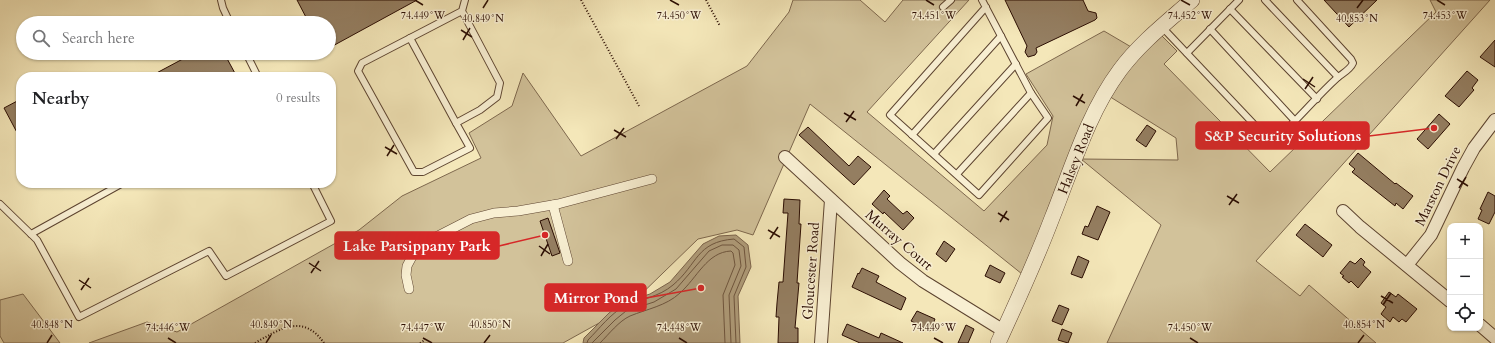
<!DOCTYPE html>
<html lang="en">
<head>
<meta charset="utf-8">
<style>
	body { margin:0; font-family:Cardo,serif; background:#f6f6f6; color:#202124 }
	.controls { position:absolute; right:12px; bottom:12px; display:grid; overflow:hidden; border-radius:8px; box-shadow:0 1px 3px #0004 }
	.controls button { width:36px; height:36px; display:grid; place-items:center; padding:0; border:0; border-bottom:1px solid #e0e0e0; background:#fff; color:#202124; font:20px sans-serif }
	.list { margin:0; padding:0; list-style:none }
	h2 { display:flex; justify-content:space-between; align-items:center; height:52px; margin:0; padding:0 16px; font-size:17px }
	h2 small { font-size:13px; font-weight:400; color:#757577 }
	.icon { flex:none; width:22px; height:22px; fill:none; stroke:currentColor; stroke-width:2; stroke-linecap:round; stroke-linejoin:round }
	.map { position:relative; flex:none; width:1495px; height:343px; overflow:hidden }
	.search { position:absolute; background:#fff; box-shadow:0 1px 3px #0004; left:16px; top:16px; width:320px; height:44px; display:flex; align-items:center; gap:10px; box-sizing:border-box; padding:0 14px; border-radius:22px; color:#757577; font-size:15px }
	.panel { position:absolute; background:#fff; box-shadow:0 1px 3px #0004; left:16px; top:72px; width:320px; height:116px; border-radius:16px }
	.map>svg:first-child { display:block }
</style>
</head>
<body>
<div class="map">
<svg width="1495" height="343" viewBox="0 0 1495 343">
	<rect width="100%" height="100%" fill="#f4e7b9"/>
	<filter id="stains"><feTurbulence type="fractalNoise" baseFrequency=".005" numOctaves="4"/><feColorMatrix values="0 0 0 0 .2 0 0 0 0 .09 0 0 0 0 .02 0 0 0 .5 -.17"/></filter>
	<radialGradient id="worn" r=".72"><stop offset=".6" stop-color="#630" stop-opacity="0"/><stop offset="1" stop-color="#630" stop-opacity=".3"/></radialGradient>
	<g fill="#d2c29a" stroke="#7e684e">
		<polygon points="793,0 860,0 885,22 903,0 969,0 867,112 984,211 1047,145 1053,116 1026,74 1104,31 1138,51 1158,32 1177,51 1164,64 1270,172 1436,12 1430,0 1490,0 1256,261 1300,296 1309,285 1376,343 1107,343 1161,225 1081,159 1178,160 1176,138 1104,93 1027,278 810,104 753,235 737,230 698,239 628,307 563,343 89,343 147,322 177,332 359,230 402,196 481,158 469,133 512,106 523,73 581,156 747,66 789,12"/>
		<polygon points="23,294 60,343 4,343 0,336 0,300"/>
	</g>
	<polygon fill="#b09d7b" stroke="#7b634b" points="736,235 748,245 751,267 738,296 740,343 583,343 584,338 609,313 622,303 650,294 670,282 703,244 719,236"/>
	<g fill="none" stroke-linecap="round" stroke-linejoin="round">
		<g stroke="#6e553e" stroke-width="1">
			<path d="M587 343 588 340C599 329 611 313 625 306 641 299 659 297 673 285 698 264 696 242 734 239L744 247 746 267 734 296 736 343"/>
			<polyline points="592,343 615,320 626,311 654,302 676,289 709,251 722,245 733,245 739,250 741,266 729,295 731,343"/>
			<path d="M600 343C609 334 619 321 630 316 647 309 666 306 680 293 697 278 707 252 731 251L733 253 735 265 723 295 725 343"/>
		</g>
	</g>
	<g fill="#947e61" stroke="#2b0d02">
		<polygon points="297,0 417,0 329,48 329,23 309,23"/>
		<polygon points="1005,0 1083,0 1088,11 1096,13 1097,18 1095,20 1036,48 1037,52 1035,55 1028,57 1025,52 1027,46"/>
		<polygon points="1324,0 1377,0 1349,27"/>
		<polygon points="1495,40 1495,67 1480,57"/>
		<polygon points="194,53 224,53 237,77 149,77"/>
		<polygon points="1467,71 1478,80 1472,88 1474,90 1459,107 1445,96"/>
		<polygon points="21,99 21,140 4,108"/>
		<polygon points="1439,114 1450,124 1428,149 1417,139"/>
		<polygon points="1147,125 1156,131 1146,147 1136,140"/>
		<polygon points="808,127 849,166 858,156 871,167 854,185 799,135"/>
		<polygon points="1358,153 1395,184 1396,183 1413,196 1403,209 1396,203 1395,206 1352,172 1355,169 1349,164"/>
		<polygon points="884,190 890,196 887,199 903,214 907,211 914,218 903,230 884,212 883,214 872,204"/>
		<polygon points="1488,192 1495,196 1495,212 1489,224 1478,219 1482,210 1480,209"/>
		<polygon points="784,199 800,200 799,224 801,224 797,283 799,283 795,328 798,328 798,343 778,343 779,317 776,317 777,303 779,282 783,282 788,213 783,213"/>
		<polygon points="1097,206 1110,212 1098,240 1082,234 1085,226 1088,227"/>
		<polygon points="548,218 560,253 552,256 540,221"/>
		<polygon points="1305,224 1332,245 1323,257 1296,235"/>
		<polygon points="944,241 955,249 946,262 936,254"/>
		<polygon points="1078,256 1089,261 1082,278 1071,274"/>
		<polygon points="1361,258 1365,262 1363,265 1371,272 1358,288 1351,281 1349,283 1342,277 1344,276 1340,273 1350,261 1355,264"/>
		<polygon points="990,265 1005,273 1000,283 985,276"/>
		<polygon points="862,268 879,276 876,282 906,298 901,310 852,287 858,273 859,274"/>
		<polygon points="1389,292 1396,297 1398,294 1417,309 1406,322 1402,319 1399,322 1393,317 1390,322 1381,314 1386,307 1381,303"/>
		<polygon points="1059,305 1069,309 1062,325 1052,321"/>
		<polygon points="917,311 935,319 930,331 911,321"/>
		<polygon points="847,324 879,338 881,333 903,343 860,343 842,335"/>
		<polygon points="966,325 974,329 968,343 958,343"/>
		<polygon points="1062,329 1072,333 1068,343 1058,340"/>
	</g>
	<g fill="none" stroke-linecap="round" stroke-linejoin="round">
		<defs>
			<g id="service">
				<polyline points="221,0 223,8 230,23"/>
				<polyline points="982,0 1031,93 1048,118 979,195 890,115 986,7"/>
				<polyline points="1265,0 1338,77"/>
				<polyline points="943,7 951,0"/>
				<polyline points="1230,9 1317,99"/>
				<polyline points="462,11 362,63 358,71 414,172 423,172 470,148 456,123 480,110 497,97 500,83 462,11 465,0"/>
				<path d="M1162 27 1267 138 1271 141 1273 142C1296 122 1315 98 1337 78 1343 73 1350 70 1353 63L1351 59 1297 0"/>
				<polyline points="1210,29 1295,121"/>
				<polyline points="410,38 456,123"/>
				<polyline points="246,53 258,77"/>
				<polyline points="1187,53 1239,0"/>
				<polyline points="912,135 1001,36"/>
				<polyline points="934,154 1016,64"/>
				<polyline points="957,174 1031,93"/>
				<polyline points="0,204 37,240 79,317 209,251 226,276 331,221 312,183"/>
				<polyline points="31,234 123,183"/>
			</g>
			<g id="pedestrian">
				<polyline points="553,205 568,261"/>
				<polyline points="409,289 406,275 407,266 415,251 436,237 471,219 494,213 518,211 558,204 652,179"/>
			</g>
			<g id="minor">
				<polyline points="785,157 900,263 923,281 1004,331"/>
				<polyline points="1343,211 1360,227 1450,301"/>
				<polyline points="1407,265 1431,235 1463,168 1474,148 1495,120"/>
				<polyline points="1480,325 1495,338"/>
				<polyline points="821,343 831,200"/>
			</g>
			<path id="tertiary" d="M998 343C1017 302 1036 260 1052 218 1072 168 1088 113 1120 70 1140 43 1167 22 1192 0"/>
		</defs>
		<use href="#service" stroke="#5d4430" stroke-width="8"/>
		<use href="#pedestrian" stroke="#5d4430" stroke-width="10"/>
		<use href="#minor" stroke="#5d4430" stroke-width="14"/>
		<use href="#tertiary" stroke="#5d4430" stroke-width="16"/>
		<g stroke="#2b0d02" stroke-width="2" stroke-dasharray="1 2" stroke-linecap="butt">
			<polyline points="581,0 639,106"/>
			<polyline points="706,0 720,26"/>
			<path d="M255 343C280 329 303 313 324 343"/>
			<polyline points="420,343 425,340"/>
		</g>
		<use href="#service" stroke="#f8efd2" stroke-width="6"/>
		<use href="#pedestrian" stroke="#f8efd2" stroke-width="9"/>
		<use href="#minor" stroke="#f8efd2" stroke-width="12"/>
		<use href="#tertiary" stroke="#f8efd2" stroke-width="15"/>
	</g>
	<path fill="none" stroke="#2b0d02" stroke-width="1.5" d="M415 0 423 5M670 0 679 5M926 0 934 5M1181 0 1190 5M1437 0 1445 5M483 8 488 0M1357 8 1363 0M461 30 472 37M463 40 470 28M1303 79 1315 87M1305 89 1313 77M1073 96 1085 103M1076 106 1083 94M844 113 856 120M846 122 854 111M614 130 626 137M616 139 624 128M385 147 397 154M387 156 394 145M1457 179 1468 186M1459 188 1466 177M1227 196 1239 203M1229 205 1237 194M998 213 1009 220M1000 222 1007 211M768 230 780 237M770 239 778 227M539 246 550 254M541 256 548 244M309 263 321 271M311 273 319 261M79 280 91 288M81 290 89 278M1381 296 1393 303M1383 305 1391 293M168 338 176 343M423 338 432 343M679 338 687 343M934 338 943 343M1190 338 1198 343M47 343 52 335M266 343 271 335M484 343 490 335M1358 343 1364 335"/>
	<g text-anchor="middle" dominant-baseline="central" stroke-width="3" stroke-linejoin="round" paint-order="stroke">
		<g font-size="14" fill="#2b0d02" stroke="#f8efd2">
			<text transform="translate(1076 159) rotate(-68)">Halsey Road</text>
			<text transform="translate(1438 186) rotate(-64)">Marston Drive</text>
			<text transform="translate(899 240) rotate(41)">Murray Court</text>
			<text transform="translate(811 271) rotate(-86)">Gloucester Road</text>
		</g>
	</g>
	<g font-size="10" text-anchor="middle" fill="#2b0d02" stroke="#f8efd2" stroke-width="3" stroke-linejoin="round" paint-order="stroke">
		<text x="1445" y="19">74.453°W</text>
		<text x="423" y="19">74.449°W</text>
		<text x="679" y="19">74.450°W</text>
		<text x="934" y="19">74.451°W</text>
		<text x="1190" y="19">74.452°W</text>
		<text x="483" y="22">40.849°N</text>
		<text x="1357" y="22">40.853°N</text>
		<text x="52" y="328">40.848°N</text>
		<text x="271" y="328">40.849°N</text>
		<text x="490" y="328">40.850°N</text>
		<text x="1364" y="328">40.854°N</text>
		<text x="168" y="331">74.446°W</text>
		<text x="423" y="331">74.447°W</text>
		<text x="679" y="331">74.448°W</text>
		<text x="934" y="331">74.449°W</text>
		<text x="1190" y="331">74.450°W</text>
	</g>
	<path fill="none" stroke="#d62828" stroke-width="1.5" d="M1434 128L1369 136M545 235L499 246M701 288L646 298"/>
	<g fill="#d62828" stroke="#f8efd2" stroke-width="1.5">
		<circle cx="1434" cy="128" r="4"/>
		<circle cx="545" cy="235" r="4"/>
		<circle cx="701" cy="288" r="4"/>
	</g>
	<g fill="#d62828" stroke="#d62828" stroke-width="1.5">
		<rect x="1196" y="122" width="173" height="27" rx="4"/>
		<rect x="335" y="232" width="164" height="27" rx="4"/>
		<rect x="545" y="284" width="101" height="27" rx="4"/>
	</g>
	<g font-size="15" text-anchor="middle" font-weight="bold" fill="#fff">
		<text x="1283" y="141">S&amp;P Security Solutions</text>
		<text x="417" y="251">Lake Parsippany Park</text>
		<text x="596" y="303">Mirror Pond</text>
	</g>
	<rect width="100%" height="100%" filter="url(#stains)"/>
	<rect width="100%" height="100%" fill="url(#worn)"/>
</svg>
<div class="controls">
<button>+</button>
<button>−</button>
<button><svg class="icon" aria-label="locate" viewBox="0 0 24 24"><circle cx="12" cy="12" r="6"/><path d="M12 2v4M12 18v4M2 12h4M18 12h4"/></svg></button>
</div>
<div class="search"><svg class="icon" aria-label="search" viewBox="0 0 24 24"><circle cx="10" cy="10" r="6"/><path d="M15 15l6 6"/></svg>Search here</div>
<section class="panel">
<h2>Nearby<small>0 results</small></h2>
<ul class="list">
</ul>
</section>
</div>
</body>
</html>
